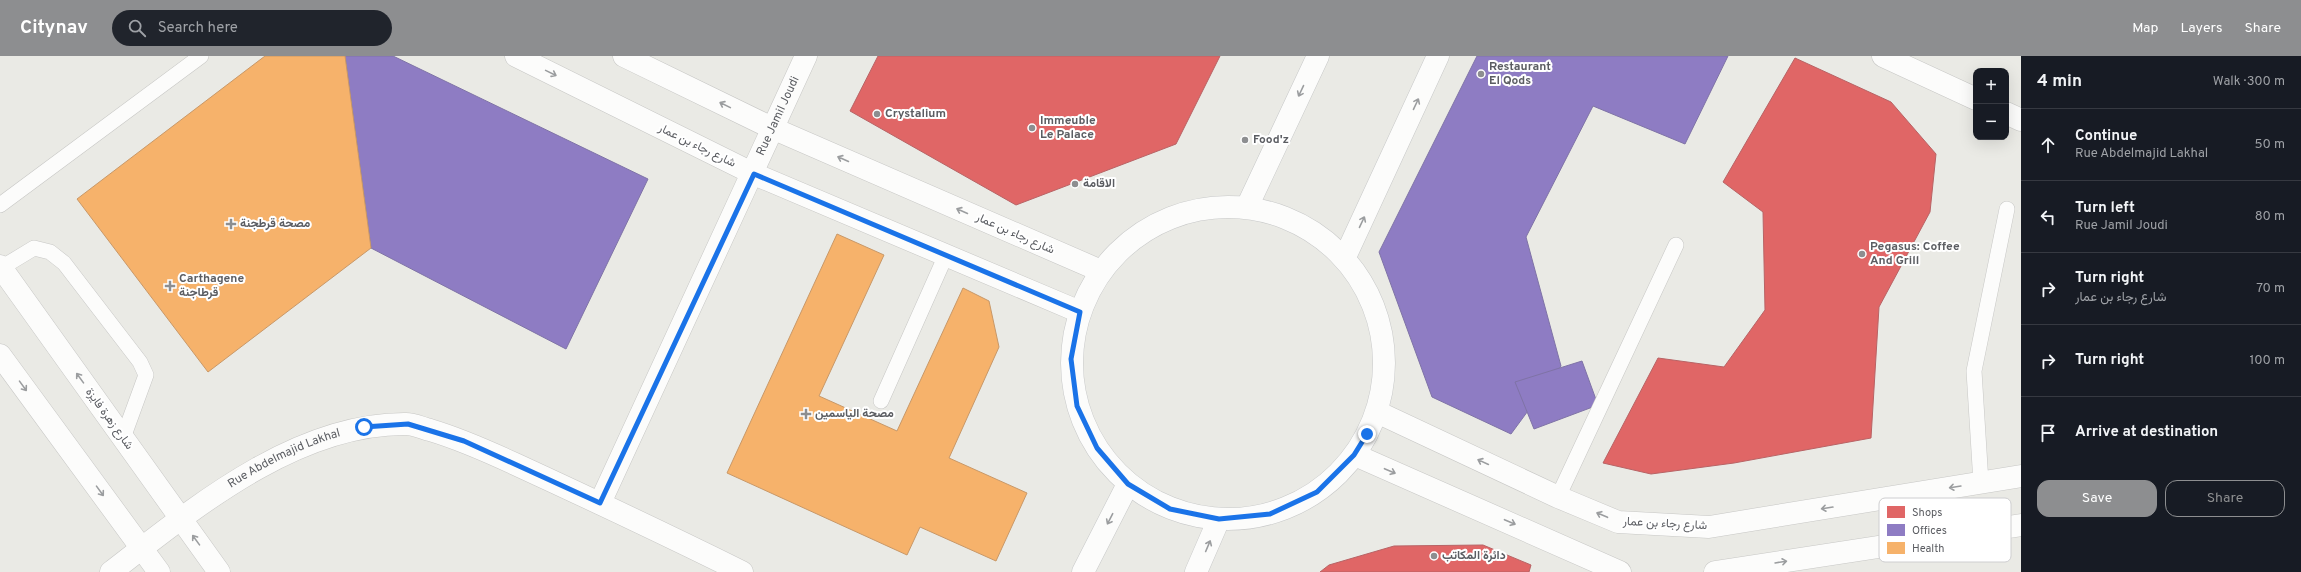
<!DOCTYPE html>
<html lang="en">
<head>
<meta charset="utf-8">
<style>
	body { margin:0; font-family:Overpass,Vazirmatn,sans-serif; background:#20242c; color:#f1f3f6 }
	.controls { position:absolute; right:12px; top:12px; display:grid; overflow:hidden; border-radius:8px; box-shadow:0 4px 16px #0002 }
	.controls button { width:36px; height:36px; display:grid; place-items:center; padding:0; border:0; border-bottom:1px solid #363941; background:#171b24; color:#f1f3f6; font:20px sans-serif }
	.stop { position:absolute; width:12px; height:12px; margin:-9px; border:3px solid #1a73e8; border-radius:50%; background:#fff }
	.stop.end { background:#1a73e8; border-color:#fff; box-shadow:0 1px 4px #0008 }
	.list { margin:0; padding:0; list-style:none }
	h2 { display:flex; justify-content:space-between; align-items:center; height:52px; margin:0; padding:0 16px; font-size:17px }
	h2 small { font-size:13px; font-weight:400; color:#9ea1a6 }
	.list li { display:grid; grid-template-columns:26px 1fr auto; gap:12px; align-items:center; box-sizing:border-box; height:72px; padding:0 16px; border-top:1px solid #363941 }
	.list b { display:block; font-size:15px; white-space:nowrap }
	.list p { margin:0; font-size:13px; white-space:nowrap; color:#9ea1a6 }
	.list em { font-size:13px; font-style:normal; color:#9ea1a6 }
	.actions { display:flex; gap:8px; padding:12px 16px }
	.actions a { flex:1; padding:9px 0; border:1px solid #8d8e90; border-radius:12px; text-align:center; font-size:14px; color:#8d8e90 }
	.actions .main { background:#8d8e90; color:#fff }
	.icon { flex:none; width:22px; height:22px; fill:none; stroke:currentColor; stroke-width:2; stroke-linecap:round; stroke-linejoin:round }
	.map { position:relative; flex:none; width:2021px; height:516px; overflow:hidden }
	header { display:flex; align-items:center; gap:24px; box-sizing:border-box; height:56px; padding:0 20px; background:#8d8e90; color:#fff }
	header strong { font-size:19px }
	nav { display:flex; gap:22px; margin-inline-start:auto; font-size:14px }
	.search { width:280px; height:36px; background:#20242c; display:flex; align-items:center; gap:10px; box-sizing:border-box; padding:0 14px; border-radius:22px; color:#9ea1a6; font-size:15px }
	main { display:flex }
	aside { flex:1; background:#171b24 }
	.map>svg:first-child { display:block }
</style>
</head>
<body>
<header>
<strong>Citynav</strong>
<div class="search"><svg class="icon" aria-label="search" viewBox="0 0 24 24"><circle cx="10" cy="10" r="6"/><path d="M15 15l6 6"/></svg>Search here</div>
<nav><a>Map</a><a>Layers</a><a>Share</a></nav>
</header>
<main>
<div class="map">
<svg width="2021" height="516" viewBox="0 0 2021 516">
	<rect width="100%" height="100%" fill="#eaeae5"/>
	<g fill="#e06666" stroke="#b86365">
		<polygon points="878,0 1220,0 1176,88 1016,149 850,55"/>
		<polygon points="1795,2 1891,46 1936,98 1930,156 1879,251 1871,382 1734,407 1651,418 1603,407 1658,302 1724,311 1765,254 1763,156 1723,126"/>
		<polygon points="1483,489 1531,509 1529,516 1320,516 1329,509 1394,490"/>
	</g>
	<g fill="#8e7cc3" stroke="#7f73a6">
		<polygon points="345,0 393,0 648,123 566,293 371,192"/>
		<polygon points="1477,0 1728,0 1685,88 1593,50 1526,181 1561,310 1511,378 1432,341 1379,196"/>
		<polygon points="1582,305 1598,349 1534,373 1515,326"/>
	</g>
	<g fill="#f6b26b" stroke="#c89868">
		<polygon points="265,0 345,0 371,192 208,316 77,143"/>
		<polygon points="837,178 884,199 819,340 897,375 963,232 989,245 999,291 949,402 1027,437 996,505 920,471 907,499 727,417"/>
	</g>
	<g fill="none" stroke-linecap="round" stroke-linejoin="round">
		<defs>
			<g id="lane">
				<polyline points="0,149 201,0"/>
				<polyline points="1,212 34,192 50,196 64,207 140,306 146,319 123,382"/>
				<polyline points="881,345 946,199"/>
				<polyline points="1981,427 1974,315 2007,153"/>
				<polyline points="1558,441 1676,189"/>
			</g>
			<g id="street">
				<polyline points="516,0 754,118 1080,256"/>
				<polyline points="624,0 772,72 1101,215"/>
				<polyline points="1883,0 1976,43"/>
				<polyline points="2006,57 2021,64"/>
				<polyline points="0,210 219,516"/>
				<polyline points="0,299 159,516"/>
				<polyline points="1377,356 1558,441 1618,466 1709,471 2021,420"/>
				<polyline points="1355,399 1620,516"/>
				<path id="s1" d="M600 447 806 0"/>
				<path id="s2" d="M111 516C194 452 296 367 406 368 414 368 422 372 430 374 460 383 487 395 515 408 591 443 667 479 742 516"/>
				<polyline points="1715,516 2021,469"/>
			</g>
			<g id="secondary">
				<polyline points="1247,151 1318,0"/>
				<circle cx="1228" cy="307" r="156"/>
				<polyline points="1345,201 1438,0"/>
				<polyline points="1083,516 1128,428"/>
				<polyline points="1196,516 1219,463"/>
			</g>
		</defs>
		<use href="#lane" stroke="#c7c7c5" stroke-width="16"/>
		<use href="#street" stroke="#c7c7c5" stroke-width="23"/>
		<use href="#secondary" stroke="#c7c8c8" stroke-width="23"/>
		<use href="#lane" stroke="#fcfcfb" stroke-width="15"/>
		<use href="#street" stroke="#fcfcfb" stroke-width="22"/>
		<use href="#secondary" stroke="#fcfcfb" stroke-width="22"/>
	</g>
	<defs><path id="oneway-shaft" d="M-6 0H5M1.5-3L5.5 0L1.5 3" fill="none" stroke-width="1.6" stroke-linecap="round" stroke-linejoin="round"/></defs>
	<g stroke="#9b9d9f">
		<use href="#oneway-shaft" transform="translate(551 17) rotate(26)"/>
		<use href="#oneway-shaft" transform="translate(1301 35) rotate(115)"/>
		<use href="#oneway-shaft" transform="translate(1416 48) rotate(-65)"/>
		<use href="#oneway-shaft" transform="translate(725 49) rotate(-154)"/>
		<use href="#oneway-shaft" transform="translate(843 103) rotate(-156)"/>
		<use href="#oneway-shaft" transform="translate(962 155) rotate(-156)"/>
		<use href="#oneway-shaft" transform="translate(1362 166) rotate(-65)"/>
		<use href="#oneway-shaft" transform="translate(80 322) rotate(-126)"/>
		<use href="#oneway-shaft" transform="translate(23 330) rotate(54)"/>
		<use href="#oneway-shaft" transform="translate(1483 406) rotate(-155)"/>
		<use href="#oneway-shaft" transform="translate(1390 415) rotate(23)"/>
		<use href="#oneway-shaft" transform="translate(1955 431) rotate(171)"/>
		<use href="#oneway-shaft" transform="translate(100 435) rotate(54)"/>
		<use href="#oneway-shaft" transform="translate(1827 452) rotate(171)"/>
		<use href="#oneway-shaft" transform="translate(1602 459) rotate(-157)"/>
		<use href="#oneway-shaft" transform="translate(1110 463) rotate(117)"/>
		<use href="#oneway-shaft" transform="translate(1510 466) rotate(23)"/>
		<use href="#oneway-shaft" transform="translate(196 484) rotate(-126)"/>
		<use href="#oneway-shaft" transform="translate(1208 490) rotate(-67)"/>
		<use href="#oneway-shaft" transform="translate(1781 506) rotate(-9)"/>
	</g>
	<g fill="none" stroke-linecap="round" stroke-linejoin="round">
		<polyline stroke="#1a73e8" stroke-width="5" points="364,371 408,368 464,385 600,447 754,118 1080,256 1071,303 1077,350 1097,392 1128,428 1170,453 1219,463 1270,458 1317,436 1354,399 1367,378"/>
	</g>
	<g fill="#8d8e90" stroke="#fff" stroke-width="1.5">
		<circle cx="1481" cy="18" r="4"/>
		<circle cx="877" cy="58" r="4"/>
		<circle cx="1032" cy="72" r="4"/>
		<circle cx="1245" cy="84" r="4"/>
		<circle cx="1075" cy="128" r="4"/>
		<path d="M229 162h4v4h4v4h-4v4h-4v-4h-4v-4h4z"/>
		<circle cx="1862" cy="198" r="4"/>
		<path d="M168 224h4v4h4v4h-4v4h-4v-4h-4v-4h4z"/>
		<path d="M804 352h4v4h4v4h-4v4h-4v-4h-4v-4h4z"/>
		<circle cx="1434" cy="500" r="4"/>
	</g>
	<g text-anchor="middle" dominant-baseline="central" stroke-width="4" stroke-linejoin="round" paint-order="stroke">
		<g font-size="12" font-weight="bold" fill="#5b5d62" stroke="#fff" text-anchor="start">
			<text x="1489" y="11">Restaurant<tspan x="1489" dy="14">El Qods</tspan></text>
			<text x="885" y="58">Crystalium</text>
			<text x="1040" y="65">Immeuble<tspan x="1040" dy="14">Le Palace</tspan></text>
			<text x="1253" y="84">Food'z</text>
			<text x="1083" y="128">الاقامة</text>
			<text x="240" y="168">مصحة قرطجنة</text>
			<text x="1870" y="191">Pegasus: Coffee<tspan x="1870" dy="14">And Grill</tspan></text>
			<text x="179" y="223">Carthagene<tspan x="179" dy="14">قرطاجنة</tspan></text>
			<text x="815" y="358">مصحة الياسمين</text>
			<text x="1442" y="500">دائرة المكاتب</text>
		</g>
		<g font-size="12" fill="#5b5d62" stroke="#fff">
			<text stroke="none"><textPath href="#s1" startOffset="426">Rue Jamil Joudi</textPath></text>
			<text transform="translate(697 90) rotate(26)">شارع رجاء بن عمار</text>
			<text transform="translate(1015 178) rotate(24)">شارع رجاء بن عمار</text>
			<text transform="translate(109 363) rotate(54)">شارع زهرة فايزة</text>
			<text stroke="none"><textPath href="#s2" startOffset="208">Rue Abdelmajid Lakhal</textPath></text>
			<text transform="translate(1665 468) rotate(3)">شارع رجاء بن عمار</text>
		</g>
	</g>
	<rect x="1879" y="442" width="132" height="64" rx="6" fill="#fff" stroke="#ceced0" stroke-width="1"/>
	<rect x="1887" y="450" width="18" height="12" fill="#e06666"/>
	<rect x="1887" y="468" width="18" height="12" fill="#8e7cc3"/>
	<rect x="1887" y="486" width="18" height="12" fill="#f6b26b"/>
	<g font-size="11" fill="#5b5d62">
		<text x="1912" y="460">Shops</text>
		<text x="1912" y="478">Offices</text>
		<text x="1912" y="496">Health</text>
	</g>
</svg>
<div class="controls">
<button>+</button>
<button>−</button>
</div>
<div class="stop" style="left:364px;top:371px"></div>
<div class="stop end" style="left:1367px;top:378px"></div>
</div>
<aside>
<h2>4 min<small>Walk · 300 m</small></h2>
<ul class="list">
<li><svg class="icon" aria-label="ahead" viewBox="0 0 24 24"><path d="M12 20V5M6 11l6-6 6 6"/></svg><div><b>Continue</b><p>Rue Abdelmajid Lakhal</p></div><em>50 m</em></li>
<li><svg class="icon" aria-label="left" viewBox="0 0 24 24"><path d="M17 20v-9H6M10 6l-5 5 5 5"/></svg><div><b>Turn left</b><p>Rue Jamil Joudi</p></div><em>80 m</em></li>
<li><svg class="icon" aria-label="right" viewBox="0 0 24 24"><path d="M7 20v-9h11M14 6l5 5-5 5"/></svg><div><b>Turn right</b><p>شارع رجاء بن عمار</p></div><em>70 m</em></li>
<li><svg class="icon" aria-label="right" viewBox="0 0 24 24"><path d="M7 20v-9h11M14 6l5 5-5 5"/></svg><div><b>Turn right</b></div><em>100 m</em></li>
<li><svg class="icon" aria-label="arrive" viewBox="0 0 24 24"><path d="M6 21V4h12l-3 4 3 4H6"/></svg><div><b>Arrive at destination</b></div></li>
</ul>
<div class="actions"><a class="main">Save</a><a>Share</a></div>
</aside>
</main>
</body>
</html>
